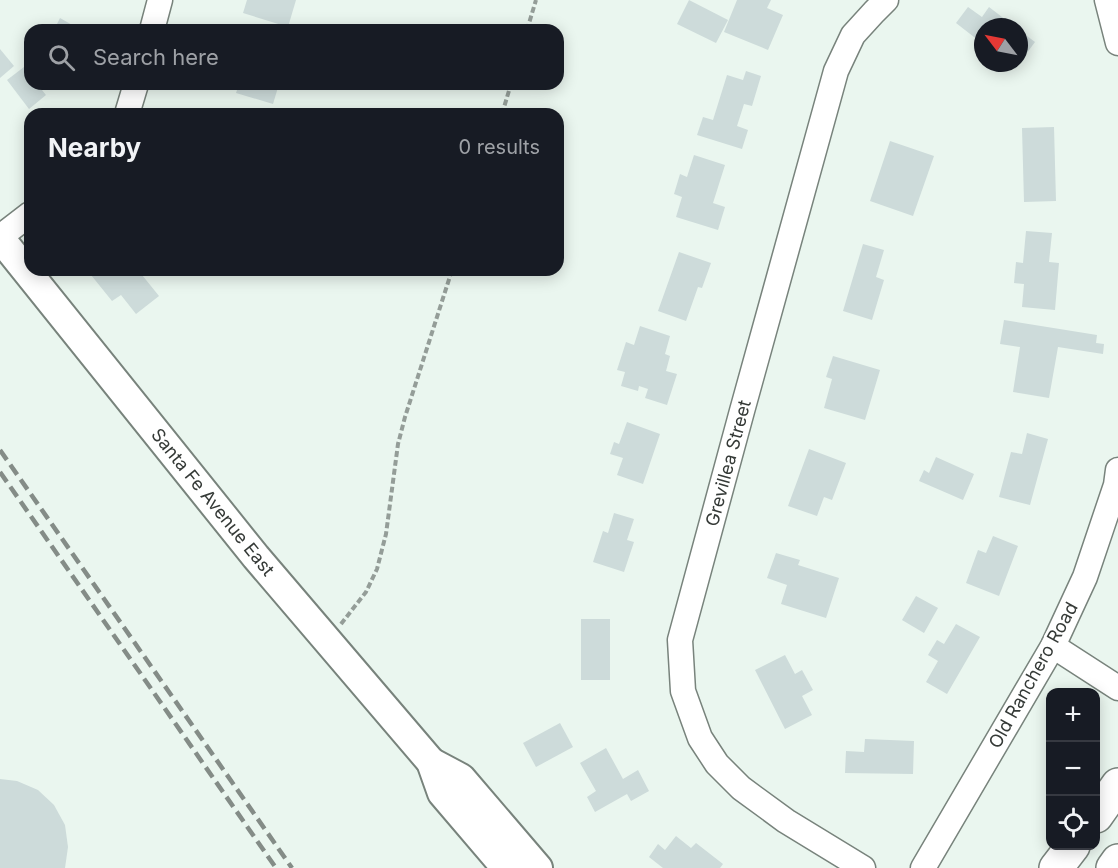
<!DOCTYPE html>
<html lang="en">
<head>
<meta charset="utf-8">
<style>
	body { margin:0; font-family:Inter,sans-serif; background:#242831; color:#f1f3f6 }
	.controls { position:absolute; right:18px; bottom:18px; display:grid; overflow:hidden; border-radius:12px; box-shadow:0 3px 15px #0003 }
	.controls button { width:54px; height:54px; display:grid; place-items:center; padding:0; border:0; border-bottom:2px solid #363941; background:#171b24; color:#f1f3f6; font:30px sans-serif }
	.compass { position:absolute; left:974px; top:18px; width:54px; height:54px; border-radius:50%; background:#171b24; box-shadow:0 3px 15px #0003; rotate:302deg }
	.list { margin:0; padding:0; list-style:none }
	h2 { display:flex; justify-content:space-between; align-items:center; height:78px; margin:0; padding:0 24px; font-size:26px }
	h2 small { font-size:20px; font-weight:400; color:#9ea1a6 }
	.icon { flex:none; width:33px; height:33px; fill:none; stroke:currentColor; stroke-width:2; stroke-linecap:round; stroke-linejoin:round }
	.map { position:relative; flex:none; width:1118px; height:868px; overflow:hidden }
	.search { position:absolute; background:#171b24; box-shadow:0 3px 15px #0003; left:24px; top:24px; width:540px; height:66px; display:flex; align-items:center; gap:15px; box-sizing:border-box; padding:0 21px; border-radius:18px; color:#9ea1a6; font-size:22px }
	.panel { position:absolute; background:#171b24; box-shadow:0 3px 15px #0003; left:24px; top:108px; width:540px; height:168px; border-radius:18px }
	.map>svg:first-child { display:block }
</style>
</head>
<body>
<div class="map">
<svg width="1118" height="868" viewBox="0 0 1118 868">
	<rect width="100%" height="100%" fill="#eaf6ef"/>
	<g fill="#cddbda">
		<polygon points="247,0 296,0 288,27 243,13"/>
		<polygon points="689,0 728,20 716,43 677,24"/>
		<polygon points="737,0 771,0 767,8 783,15 768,50 724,32"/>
		<polygon points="968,7 982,17 989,7 1015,27 983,27 983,44 956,23"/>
		<polygon points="60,18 81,30 54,30"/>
		<polygon points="1019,30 1035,42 1015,69 1008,63 1019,63"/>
		<polygon points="0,49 14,66 0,78"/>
		<polygon points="24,67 30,75 30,84 37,84 46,95 29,109 7,80"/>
		<polygon points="746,71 761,76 752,106 744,104 737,126 748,130 742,149 697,135 703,117 713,120 727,75 743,80"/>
		<polygon points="239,84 279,84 273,104 236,93"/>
		<polygon points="1054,127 1056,201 1024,202 1022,128"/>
		<polygon points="890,141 934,156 913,216 870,201"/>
		<polygon points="694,155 725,165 713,203 725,207 718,230 676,217 682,197 674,194 680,174 687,177"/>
		<polygon points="1026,231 1052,233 1049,262 1059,263 1055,310 1022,307 1024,284 1014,283 1016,262 1023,263"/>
		<polygon points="863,244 884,250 876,277 884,280 872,320 843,311"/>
		<polygon points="679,252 711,263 702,288 698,287 686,321 658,311"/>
		<polygon points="87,270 138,270 159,296 136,314 121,295 112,301"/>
		<polygon points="1004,320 1097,335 1096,343 1104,344 1103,354 1058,347 1049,398 1013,392 1020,347 1000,344"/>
		<polygon points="640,326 670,336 665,354 670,356 666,371 677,374 667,405 645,398 648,389 639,386 638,391 621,386 625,372 617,370 626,342 634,345"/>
		<polygon points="833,356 880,370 865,420 824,408 832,379 826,377"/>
		<polygon points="627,422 660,434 643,484 617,475 623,458 610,454 614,442 619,444"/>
		<polygon points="1027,433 1048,439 1030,505 999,497 1011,452 1022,454"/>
		<polygon points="809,449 846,463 832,500 824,497 817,516 788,506"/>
		<polygon points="936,457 974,474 963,500 919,481 924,470 929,473"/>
		<polygon points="614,513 634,519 627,540 634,542 624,572 593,562 603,531 608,533"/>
		<polygon points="993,536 1018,546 999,596 966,583 978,550 986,553"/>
		<polygon points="776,553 800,560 798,565 839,578 826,618 781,604 787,585 767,578"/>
		<polygon points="916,596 938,608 924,633 902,620"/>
		<rect x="581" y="619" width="29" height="61"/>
		<polygon points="956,624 980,637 947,694 926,682 938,661 928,655 937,640 944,644"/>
		<polygon points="785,655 795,674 802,670 813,690 802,696 812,715 785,729 755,670"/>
		<polygon points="560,723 573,747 536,767 523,743"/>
		<polygon points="865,739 914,741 913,774 845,773 846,751 864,752"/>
		<polygon points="606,748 623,779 638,770 649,791 631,801 627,794 595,812 587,797 596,791 580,763"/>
		<polygon points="0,779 17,781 38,790 54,805 65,825 68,847 65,868 0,868"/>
		<polygon points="676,836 691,848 696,843 723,864 720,868 663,868 649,857 658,844 665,850"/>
	</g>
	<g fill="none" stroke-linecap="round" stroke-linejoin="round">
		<defs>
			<g id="minor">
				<polyline points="1107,0 1118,43"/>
				<polyline points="152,30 160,0"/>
				<polyline points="127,114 136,84"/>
				<polyline points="0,237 30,214"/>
				<polyline points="1053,646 1118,688"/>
				<polyline points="863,868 786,821 741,788 717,764 700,738 683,691 680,640 742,411 836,71 853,35 874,12 886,0"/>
				<polyline points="923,868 1053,646 1085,577 1116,485 1118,470"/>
			</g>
			<g id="tertiary">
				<polyline points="0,238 256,557 431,762 442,793 506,868"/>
				<polyline points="431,762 461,778 538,868"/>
			</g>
			<g id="secondary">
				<polyline points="1096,816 1118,785"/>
				<polyline points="1056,868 1073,846"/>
				<polyline points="1113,868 1118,861"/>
			</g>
		</defs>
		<use href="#minor" stroke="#78837c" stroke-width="27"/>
		<use href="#tertiary" stroke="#78837c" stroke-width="32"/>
		<use href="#secondary" stroke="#78837c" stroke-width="36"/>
		<g stroke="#949d98" stroke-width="4" stroke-dasharray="6 3" stroke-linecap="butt">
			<polyline points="527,30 536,0"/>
			<polyline points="502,114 511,84"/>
			<polyline points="341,624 366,592 377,569 386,534 398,444 405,417 452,270"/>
		</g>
		<use href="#minor" stroke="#fff" stroke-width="24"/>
		<use href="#tertiary" stroke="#fff" stroke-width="28"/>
		<use href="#secondary" stroke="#fff" stroke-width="33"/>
		<g stroke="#848c87" stroke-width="4.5" stroke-dasharray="12 6" stroke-linecap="butt">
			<polyline points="0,450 292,868"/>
			<polyline points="0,472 276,868"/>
		</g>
	</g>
	<g text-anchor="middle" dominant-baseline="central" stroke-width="5" stroke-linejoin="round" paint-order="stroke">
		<g font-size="18" fill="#353a37" stroke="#fff">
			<text transform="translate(728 463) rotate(-75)">Grevillea Street</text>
			<text transform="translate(213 502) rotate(51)">Santa Fe Avenue East</text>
			<text transform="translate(1033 675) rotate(-61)">Old Ranchero Road</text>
		</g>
	</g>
</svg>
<div class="controls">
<button>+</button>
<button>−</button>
<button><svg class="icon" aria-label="locate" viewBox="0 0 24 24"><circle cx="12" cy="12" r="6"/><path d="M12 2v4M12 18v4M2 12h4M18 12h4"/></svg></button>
</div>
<svg class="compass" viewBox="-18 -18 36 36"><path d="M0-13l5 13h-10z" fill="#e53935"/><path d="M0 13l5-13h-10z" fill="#9ea1a6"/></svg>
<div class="search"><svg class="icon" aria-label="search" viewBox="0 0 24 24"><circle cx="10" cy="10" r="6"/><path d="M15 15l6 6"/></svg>Search here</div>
<section class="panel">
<h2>Nearby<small>0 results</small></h2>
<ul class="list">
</ul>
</section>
</div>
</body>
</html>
